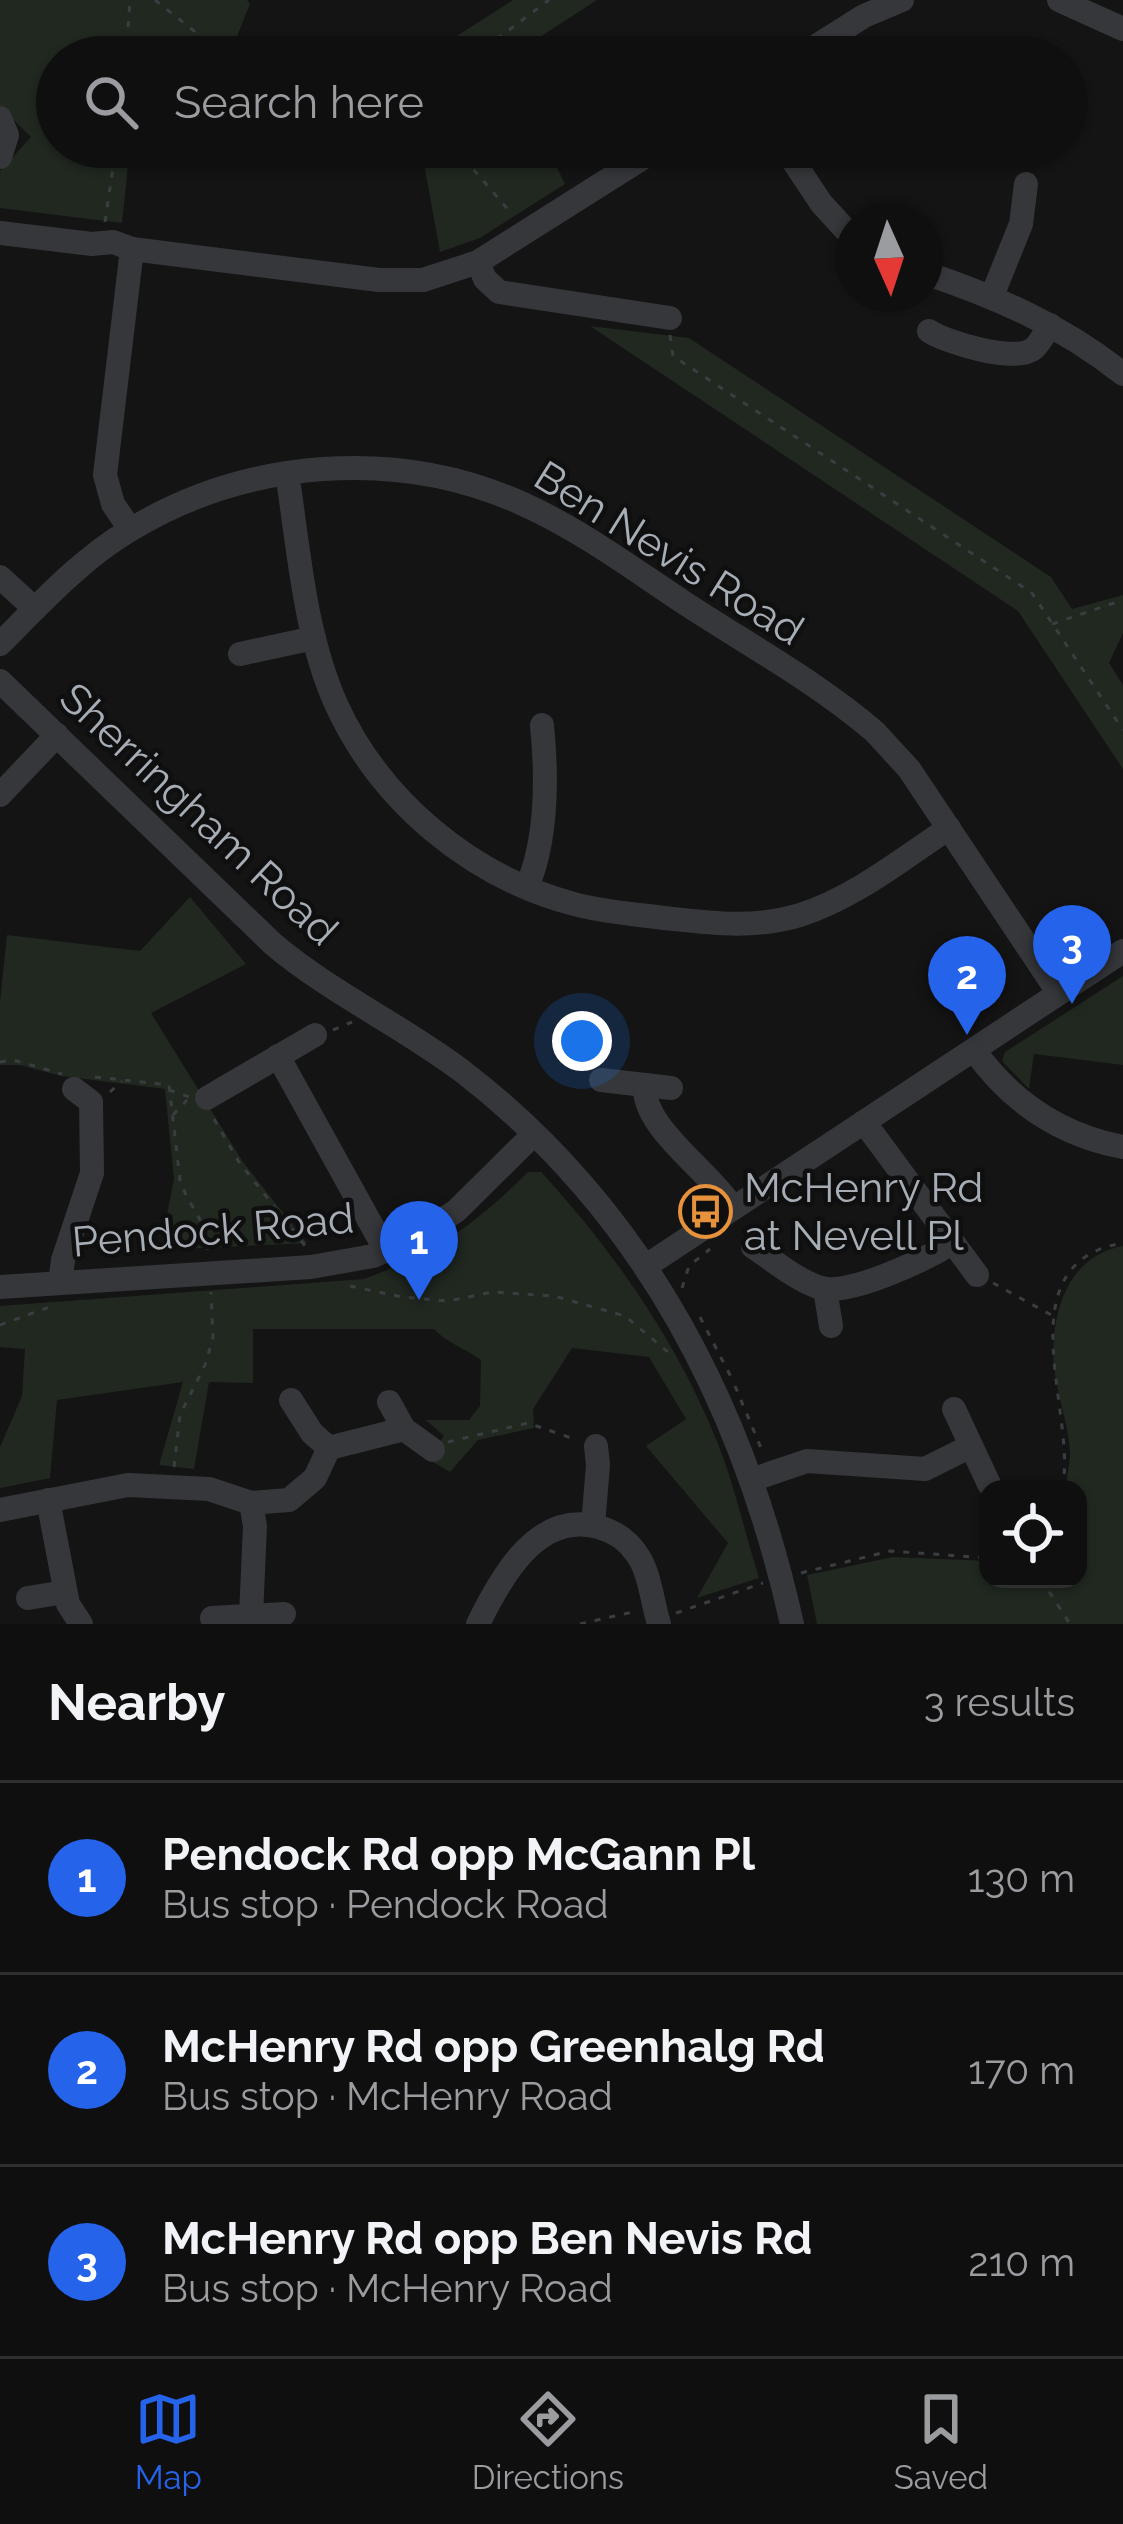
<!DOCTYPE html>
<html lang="en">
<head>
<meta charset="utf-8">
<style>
	body { margin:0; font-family:Raleway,sans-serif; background:#1d1d1e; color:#f1f3f6 }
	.controls { position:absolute; right:36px; bottom:36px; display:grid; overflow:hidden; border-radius:24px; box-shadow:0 3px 9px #0004 }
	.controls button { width:108px; height:108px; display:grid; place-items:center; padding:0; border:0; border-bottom:3px solid #2f2f30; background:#0f0f10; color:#f1f3f6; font:60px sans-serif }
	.compass { position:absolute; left:835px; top:204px; width:108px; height:108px; border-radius:50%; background:#0f0f10; box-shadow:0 3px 9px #0004; rotate:177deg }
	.you { position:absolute; left:582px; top:1041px; width:42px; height:42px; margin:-30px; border:9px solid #fff; border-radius:50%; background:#1a73e8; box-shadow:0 0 0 18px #1a73e833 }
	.badge { display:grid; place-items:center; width:78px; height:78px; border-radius:50%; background:#2563eb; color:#fff; font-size:39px; font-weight:700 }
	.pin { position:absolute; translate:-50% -99px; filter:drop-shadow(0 3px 6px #0008) }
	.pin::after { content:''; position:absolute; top:63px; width:42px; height:36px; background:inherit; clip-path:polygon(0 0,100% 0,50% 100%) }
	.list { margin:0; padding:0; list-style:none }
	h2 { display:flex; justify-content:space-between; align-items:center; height:156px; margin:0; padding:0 48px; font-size:51px }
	h2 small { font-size:39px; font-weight:400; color:#9b9c9f }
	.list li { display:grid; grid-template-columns:78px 1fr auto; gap:36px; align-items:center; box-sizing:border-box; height:192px; padding:0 48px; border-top:3px solid #2f2f30 }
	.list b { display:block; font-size:45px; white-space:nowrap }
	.list p { margin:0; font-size:39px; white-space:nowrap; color:#9b9c9f }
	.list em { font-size:39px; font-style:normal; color:#9b9c9f }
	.icon { flex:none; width:66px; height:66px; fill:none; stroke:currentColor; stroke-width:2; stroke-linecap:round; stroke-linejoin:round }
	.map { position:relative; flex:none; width:1123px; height:1624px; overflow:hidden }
	.search { position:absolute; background:#0f0f10; box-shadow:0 3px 9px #0004; left:36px; right:36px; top:36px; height:132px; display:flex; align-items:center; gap:30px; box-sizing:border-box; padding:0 42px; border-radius:66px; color:#9b9c9f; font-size:45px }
	.sheet { height:732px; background:#0f0f10 }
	nav { display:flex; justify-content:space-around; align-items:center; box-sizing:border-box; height:168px; border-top:3px solid #2f2f30; background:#0f0f10; font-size:33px; color:#9b9c9f }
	nav a { display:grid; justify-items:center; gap:6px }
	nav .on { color:#2563eb }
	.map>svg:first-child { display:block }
</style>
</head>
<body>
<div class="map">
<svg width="1123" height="1624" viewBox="0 0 1123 1624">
	<rect width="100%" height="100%" fill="#141415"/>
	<g fill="#202820">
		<polygon points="0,0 247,0 250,4 231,51 274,57 57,57 57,147 130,147 122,223 0,208 0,171 31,137 0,106"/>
		<polygon points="513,0 597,0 509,57 424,57"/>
		<polygon points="421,147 547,147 565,184 480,238 440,252"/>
		<polygon points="590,326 689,338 1051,577 1072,609 1123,595 1123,633 1109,663 1123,685 1123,769 1018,611"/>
		<polygon points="190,897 246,964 151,1013 243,1162 307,1243 160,1250 174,1179 165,1089 61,1076 20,1065 0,1065 0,1002 7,935 140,951"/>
		<polygon points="1123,976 1123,1065 1034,1054 1029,1089 1002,1061 1005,1052"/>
		<path d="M528 1172H541C614 1251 678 1343 718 1444 735 1487 745 1533 759 1578L697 1598 728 1543 646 1446 686 1419 649 1357 572 1348 533 1409 534 1428 478 1440 450 1472 428 1459 444 1436 426 1420H469L480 1406 481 1360C466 1349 445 1342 434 1329H253V1383L209 1382 194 1469 159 1465 183 1382 57 1400 50 1478 0 1488V1447L22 1396 25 1349 0 1347V1306L364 1279C434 1253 475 1225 528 1172Z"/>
		<path d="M1123 1246V1624H817L807 1575 893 1557 988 1561V1579H1078V1489H1065C1067 1476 1070 1464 1070 1451 1068 1423 1057 1395 1054 1366 1050 1316 1066 1256 1123 1246Z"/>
	</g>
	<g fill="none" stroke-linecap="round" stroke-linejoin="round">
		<g stroke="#3b3e41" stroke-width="3" stroke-dasharray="6 9" stroke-linecap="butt">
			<polyline points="155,0 194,31 211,57"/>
			<polyline points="126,57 130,0"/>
			<polyline points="473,57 549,0"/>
			<polyline points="454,147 512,214"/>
			<polyline points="105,222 116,147"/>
			<polyline points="670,335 673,356 1032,593 1123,730"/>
			<polyline points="1052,624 1123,600"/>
			<polyline points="333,1030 352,1022"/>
			<polyline points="0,1062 13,1060 62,1074"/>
			<path d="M95 1077 169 1085 180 1180C190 1211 206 1216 208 1252"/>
			<polyline points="169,1090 189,1097"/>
			<polyline points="110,1092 122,1081"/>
			<polyline points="173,1115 187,1100"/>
			<polyline points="214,1119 239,1162 306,1247"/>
			<polyline points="993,1283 1053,1316"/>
			<polyline points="350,1286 402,1297 448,1301 493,1292 554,1296 625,1316 675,1358"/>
			<polyline points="682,1288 689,1266 710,1249"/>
			<polyline points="700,1317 731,1377"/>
			<polyline points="0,1325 55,1305"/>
			<polyline points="735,1386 764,1455"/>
			<polyline points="448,1442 528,1423 577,1440"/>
			<polyline points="174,1467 180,1415 205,1365 213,1338 211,1292"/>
			<path d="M1062 1489C1079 1417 1001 1263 1123 1243"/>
			<polyline points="801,1573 890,1551 988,1558"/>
			<polyline points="1041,1579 1070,1624"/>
			<polyline points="676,1613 763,1583"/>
			<polyline points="580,1624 637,1611"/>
		</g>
		<g stroke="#35373a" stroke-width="24">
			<polyline points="1059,0 1123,29"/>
			<polyline points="799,57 864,16 902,0"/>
			<polyline points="0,118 7,135 0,157"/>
			<polyline points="784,147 821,203 853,238"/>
			<polyline points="0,233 92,244 113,242 132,249 379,280 423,280 478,262 660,147"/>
			<polyline points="478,262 485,279 499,292 670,318"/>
			<path d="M925 273C997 297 1063 326 1123 374"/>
			<polyline points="992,296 1021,224 1026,184"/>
			<path d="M929 331C947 343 1015 363 1033 349 1040 344 1045 332 1050 325"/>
			<path d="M287 473C299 550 304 632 336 704 380 801 471 877 574 904 603 912 634 914 664 918 710 923 754 929 800 915 854 898 902 859 949 828"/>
			<polyline points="130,529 113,504 105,475 132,249"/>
			<polyline points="0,577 35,609"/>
			<path d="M0 644C40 604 81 559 130 530 247 459 398 447 523 504 581 530 633 569 686 604 749 645 818 683 875 732L909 769 1058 992"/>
			<polyline points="240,654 314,638"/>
			<path d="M0 681 273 944C331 993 401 1025 462 1071 643 1210 743 1405 792 1624"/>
			<polyline points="0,795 57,735"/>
			<path d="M527 887C547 840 547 776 542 725"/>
			<path d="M974 1050C1011 1102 1060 1135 1123 1147"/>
			<polyline points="278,1056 386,1251"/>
			<polyline points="601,1080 671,1088"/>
			<path d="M645 1085C641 1127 710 1171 733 1208"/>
			<polyline points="207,1098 315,1035"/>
			<polyline points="864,1122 977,1275"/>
			<path d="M753 1247C773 1260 795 1279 818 1287 847 1298 926 1259 952 1243"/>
			<polyline points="646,1266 1123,951"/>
			<polyline points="60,1283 63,1260 92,1173 91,1102 74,1089"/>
			<polyline points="0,1287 311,1267 373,1256 416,1237 456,1211 534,1134"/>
			<polyline points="825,1289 831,1326"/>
			<polyline points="291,1400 312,1433 329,1448"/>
			<polyline points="389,1402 404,1429 433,1450"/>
			<polyline points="954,1409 989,1484"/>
			<polyline points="754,1479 807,1461 925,1469 971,1446"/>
			<polyline points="48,1500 68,1604 81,1624"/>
			<polyline points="251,1503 255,1526 251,1616"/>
			<polyline points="0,1510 128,1485 209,1489 251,1503 289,1500 315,1478 329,1448 404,1429"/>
			<polyline points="593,1525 598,1465 596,1446"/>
			<polyline points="28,1598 65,1592"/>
			<polyline points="212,1618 284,1614"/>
			<path d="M478 1624C500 1579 537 1510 598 1527 613 1531 627 1540 636 1553 650 1571 652 1602 659 1624"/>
		</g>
	</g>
	<defs>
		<symbol id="bus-ring" viewBox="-11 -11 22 22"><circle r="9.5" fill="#0f0f10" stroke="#e6913b" stroke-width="1.5"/><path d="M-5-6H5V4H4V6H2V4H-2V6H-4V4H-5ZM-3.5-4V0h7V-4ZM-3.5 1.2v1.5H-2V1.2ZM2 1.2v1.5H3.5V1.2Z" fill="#e6913b"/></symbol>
	</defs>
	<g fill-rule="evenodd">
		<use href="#bus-ring" x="676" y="1182" width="59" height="59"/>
	</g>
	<g text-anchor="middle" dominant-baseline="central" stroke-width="9" stroke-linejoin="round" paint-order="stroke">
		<g font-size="42" fill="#a6adb5" stroke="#0f0f10">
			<text transform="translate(669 553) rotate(32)">Ben Nevis Road</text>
			<text transform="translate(199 814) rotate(43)">Sherringham Road</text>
			<text transform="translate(213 1230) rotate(-5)">Pendock Road</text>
		</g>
		<g font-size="42" fill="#a6adb5" stroke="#0f0f10" text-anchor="start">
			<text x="744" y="1187">McHenry Rd<tspan x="744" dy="48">at Nevell Pl</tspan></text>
		</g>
	</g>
</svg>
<div class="controls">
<button><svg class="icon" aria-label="locate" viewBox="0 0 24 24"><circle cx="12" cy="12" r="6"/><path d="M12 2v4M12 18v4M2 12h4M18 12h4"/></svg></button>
</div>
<svg class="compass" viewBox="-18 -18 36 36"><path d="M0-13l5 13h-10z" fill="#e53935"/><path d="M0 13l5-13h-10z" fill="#9b9c9f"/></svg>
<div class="you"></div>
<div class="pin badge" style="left:419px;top:1300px">1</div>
<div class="pin badge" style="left:967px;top:1035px">2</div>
<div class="pin badge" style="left:1072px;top:1004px">3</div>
<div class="search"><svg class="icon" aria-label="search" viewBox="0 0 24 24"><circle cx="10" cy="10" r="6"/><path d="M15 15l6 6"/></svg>Search here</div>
</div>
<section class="sheet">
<h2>Nearby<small>3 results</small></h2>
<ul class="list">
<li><span class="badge">1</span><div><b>Pendock Rd opp McGann Pl</b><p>Bus stop · Pendock Road</p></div><em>130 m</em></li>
<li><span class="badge">2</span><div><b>McHenry Rd opp Greenhalg Rd</b><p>Bus stop · McHenry Road</p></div><em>170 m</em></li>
<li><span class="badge">3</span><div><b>McHenry Rd opp Ben Nevis Rd</b><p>Bus stop · McHenry Road</p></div><em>210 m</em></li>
</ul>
</section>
<nav>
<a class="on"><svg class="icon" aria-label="map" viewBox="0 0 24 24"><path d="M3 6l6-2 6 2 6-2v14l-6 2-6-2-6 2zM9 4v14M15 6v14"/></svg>Map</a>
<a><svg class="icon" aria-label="directions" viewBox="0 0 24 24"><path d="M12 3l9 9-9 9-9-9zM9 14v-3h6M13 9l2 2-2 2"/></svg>Directions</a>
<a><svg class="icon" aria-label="saved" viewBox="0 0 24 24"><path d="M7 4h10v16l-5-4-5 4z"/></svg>Saved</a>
</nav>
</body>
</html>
